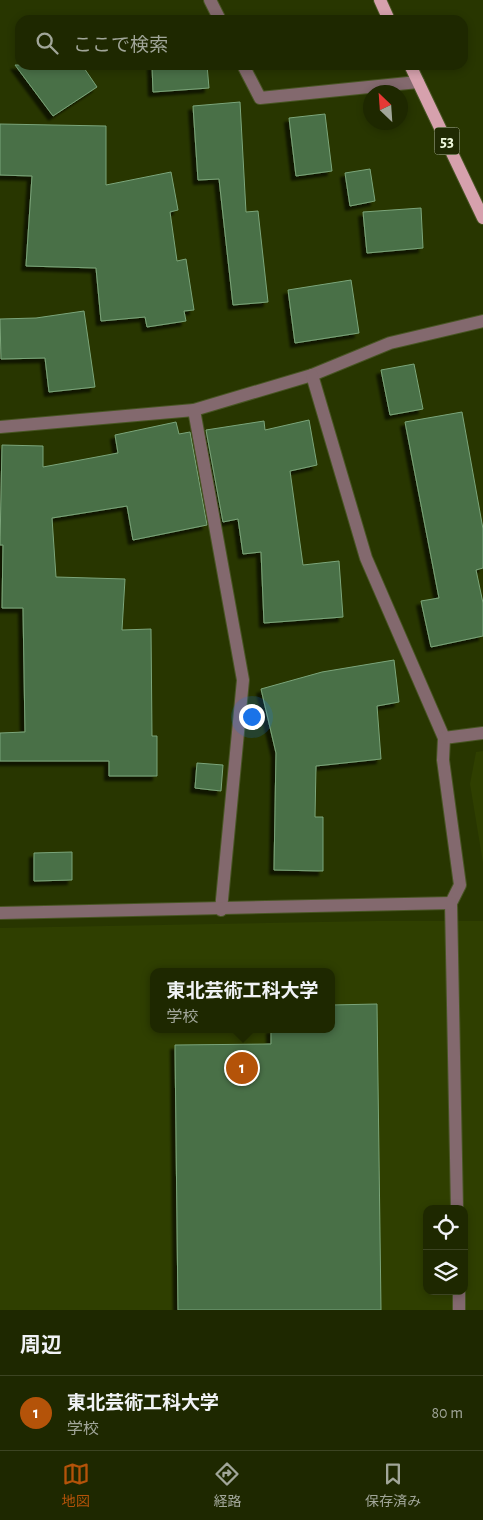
<!DOCTYPE html>
<html lang="ja">
<head>
<meta charset="utf-8">
<style>
	body { margin:0; font-family:"Alegreya Sans","Noto Sans JP",sans-serif; background:#26300a; color:#f1f3f6 }
	.controls { position:absolute; right:15px; bottom:15px; display:grid; overflow:hidden; border-radius:10px; box-shadow:0 2px 8px #0003 }
	.controls button { width:45px; height:45px; display:grid; place-items:center; padding:0; border:0; border-bottom:1px solid #3c4422; background:#1e2800; color:#f1f3f6; font:25px sans-serif }
	.compass { position:absolute; left:363px; top:85px; width:45px; height:45px; border-radius:50%; background:#1e2800; box-shadow:0 2px 8px #0003; rotate:335deg }
	.you { position:absolute; left:251px; top:716px; width:18px; height:18px; margin:-12px; border:4px solid #fff; border-radius:50%; background:#1a73e8; box-shadow:0 0 0 8px #1a73e833 }
	.badge { display:grid; place-items:center; width:32px; height:32px; border-radius:50%; background:#b45309; color:#fff; font-size:16px; font-weight:700 }
	.pin { position:absolute; translate:-50% -50%; border:2px solid #fff; box-shadow:0 1px 5px #0006 }
	.popup { position:absolute; left:150px; top:968px; width:185px; height:65px; box-sizing:border-box; display:grid; place-content:center; border-radius:10px; background:#1e2800; filter:drop-shadow(0 1px 4px #0005); font-size:16px; white-space:nowrap; color:#a1a699 }
	.popup b { font-size:19px; color:#f1f3f6 }
	.popup::after { content:''; position:absolute; left:50%; top:100%; margin-left:-10px; border:10px solid transparent; border-top-color:#1e2800 }
	.list { margin:0; padding:0; list-style:none }
	h2 { display:flex; justify-content:space-between; align-items:center; height:65px; margin:0; padding:0 20px; font-size:21px }
	h2 small { font-size:16px; font-weight:400; color:#a1a699 }
	.list li { display:grid; grid-template-columns:32px 1fr auto; gap:15px; align-items:center; box-sizing:border-box; height:75px; padding:0 20px; border-top:1px solid #3c4422 }
	.list b { display:block; font-size:19px; white-space:nowrap }
	.list p { margin:0; font-size:16px; white-space:nowrap; color:#a1a699 }
	.list em { font-size:16px; font-style:normal; color:#a1a699 }
	.icon { flex:none; width:28px; height:28px; fill:none; stroke:currentColor; stroke-width:2; stroke-linecap:round; stroke-linejoin:round }
	.map { position:relative; flex:none; width:483px; height:1310px; overflow:hidden }
	.search { position:absolute; background:#1e2800; box-shadow:0 2px 8px #0003; left:15px; right:15px; top:15px; height:55px; display:flex; align-items:center; gap:12px; box-sizing:border-box; padding:0 18px; border-radius:15px; color:#a1a699; font-size:19px }
	.sheet { height:140px; background:#1e2800 }
	nav { display:flex; justify-content:space-around; align-items:center; box-sizing:border-box; height:70px; border-top:1px solid #3c4422; background:#1e2800; font-size:14px; color:#a1a699 }
	nav a { display:grid; justify-items:center; gap:2px }
	nav .on { color:#b45309 }
	.map>svg:first-child { display:block }
</style>
</head>
<body>
<div class="map">
<svg width="483" height="1310" viewBox="0 0 483 1310">
	<defs>
		<filter id="shadow"><feDropShadow dx="-4.5" dy="4.5" stdDeviation="1" flood-color="#0009"/></filter>
	</defs>
	<rect width="100%" height="100%" fill="#283600"/>
	<g fill="#2f3f00" fill-rule="evenodd">
		<polygon points="483,751 483,863 470,784 476,752"/>
		<path d="M376 921H483V1310H0V928ZM153 972H331V1029H153ZM427 1209H464V1291H427Z"/>
	</g>
	<g fill="#486f47" stroke="#7ba57a" filter="url(#shadow)">
		<polygon points="15,65 82,65 97,87 53,116"/>
		<polygon points="152,65 207,65 209,88 153,92"/>
		<polygon points="240,102 246,212 258,211 268,302 233,305 219,179 198,180 193,106"/>
		<polygon points="325,114 332,171 296,176 289,118"/>
		<polygon points="0,124 106,126 106,185 171,172 178,210 170,212 177,261 186,259 194,310 184,311 186,321 147,327 145,317 101,321 96,268 26,266 32,176 0,175"/>
		<polygon points="370,169 375,201 350,206 345,173"/>
		<polygon points="421,208 423,248 367,253 363,212"/>
		<polygon points="351,280 359,333 295,343 288,290"/>
		<polygon points="84,311 95,387 49,392 45,358 1,359 0,319 36,318"/>
		<polygon points="414,364 423,409 390,415 381,370"/>
		<polygon points="462,412 483,529 483,568 476,570 483,603 483,636 431,647 421,601 439,598 405,422"/>
		<polygon points="309,420 317,465 290,471 303,565 339,561 343,617 264,623 261,552 243,554 238,519 223,522 206,430 264,421 265,430"/>
		<polygon points="176,422 179,434 190,432 207,525 133,540 127,506 52,518 56,577 125,579 122,630 151,629 152,736 157,736 157,776 109,776 109,761 0,761 0,733 25,732 23,608 2,608 3,545 0,545 2,445 43,446 43,467 118,453 115,435"/>
		<polygon points="394,660 399,702 377,706 381,759 316,766 315,817 323,817 323,871 274,870 276,753 261,689 322,672"/>
		<polygon points="197,763 223,765 221,791 195,788"/>
		<polygon points="72,852 72,880 34,881 34,853"/>
		<polygon points="377,1004 381,1310 178,1310 175,1045 271,1044 271,1029 331,1029 331,1005"/>
	</g>
	<g fill="none" stroke-linecap="round" stroke-linejoin="round">
		<defs>
			<polyline id="service" points="0,427 194,410 312,375 390,343 483,321"/>
			<g id="minor">
				<polyline points="210,0 220,20"/>
				<polyline points="243,65 260,98 418,82"/>
				<polyline points="312,375 366,558 444,738 443,760 460,885 451,903 457,1209"/>
				<polyline points="194,410 243,680 221,910"/>
				<polyline points="444,738 483,733"/>
				<polyline points="0,913 451,903"/>
				<polyline points="459,1291 459,1310"/>
			</g>
			<g id="primary">
				<polyline points="380,0 389,20"/>
				<polyline points="410,65 483,218"/>
			</g>
		</defs>
		<use href="#service" stroke="#485523" stroke-width="14"/>
		<use href="#minor" stroke="#485523" stroke-width="14"/>
		<use href="#primary" stroke="#485523" stroke-width="14"/>
		<use href="#service" stroke="#83696e" stroke-width="12"/>
		<use href="#minor" stroke="#83696e" stroke-width="12"/>
		<use href="#primary" stroke="#d6a1ad" stroke-width="12"/>
	</g>
	<g text-anchor="middle" dominant-baseline="central" stroke-width="4" stroke-linejoin="round" paint-order="stroke">
		<rect fill="#202a03" stroke="#b0ba9b" stroke-width="1" x="434.5" y="127.5" width="25" height="27" rx="4"/>
		<g font-size="16" font-weight="bold" fill="#eef8dc">
			<text x="447" y="141">53</text>
		</g>
	</g>
</svg>
<div class="controls">
<button><svg class="icon" aria-label="locate" viewBox="0 0 24 24"><circle cx="12" cy="12" r="6"/><path d="M12 2v4M12 18v4M2 12h4M18 12h4"/></svg></button>
<button><svg class="icon" aria-label="layers" viewBox="0 0 24 24"><path d="M12 4l9 5-9 5-9-5zM3 14l9 5 9-5"/></svg></button>
</div>
<svg class="compass" viewBox="-18 -18 36 36"><path d="M0-13l5 13h-10z" fill="#e53935"/><path d="M0 13l5-13h-10z" fill="#a1a699"/></svg>
<div class="you"></div>
<div class="pin badge" style="left:242px;top:1068px">1</div>
<div class="popup"><b>東北芸術工科大学</b>学校</div>
<div class="search"><svg class="icon" aria-label="search" viewBox="0 0 24 24"><circle cx="10" cy="10" r="6"/><path d="M15 15l6 6"/></svg>ここで検索</div>
</div>
<section class="sheet">
<h2>周辺<small></small></h2>
<ul class="list">
<li><span class="badge">1</span><div><b>東北芸術工科大学</b><p>学校</p></div><em>80 m</em></li>
</ul>
</section>
<nav>
<a class="on"><svg class="icon" aria-label="map" viewBox="0 0 24 24"><path d="M3 6l6-2 6 2 6-2v14l-6 2-6-2-6 2zM9 4v14M15 6v14"/></svg>地図</a>
<a><svg class="icon" aria-label="directions" viewBox="0 0 24 24"><path d="M12 3l9 9-9 9-9-9zM9 14v-3h6M13 9l2 2-2 2"/></svg>経路</a>
<a><svg class="icon" aria-label="saved" viewBox="0 0 24 24"><path d="M7 4h10v16l-5-4-5 4z"/></svg>保存済み</a>
</nav>
</body>
</html>
